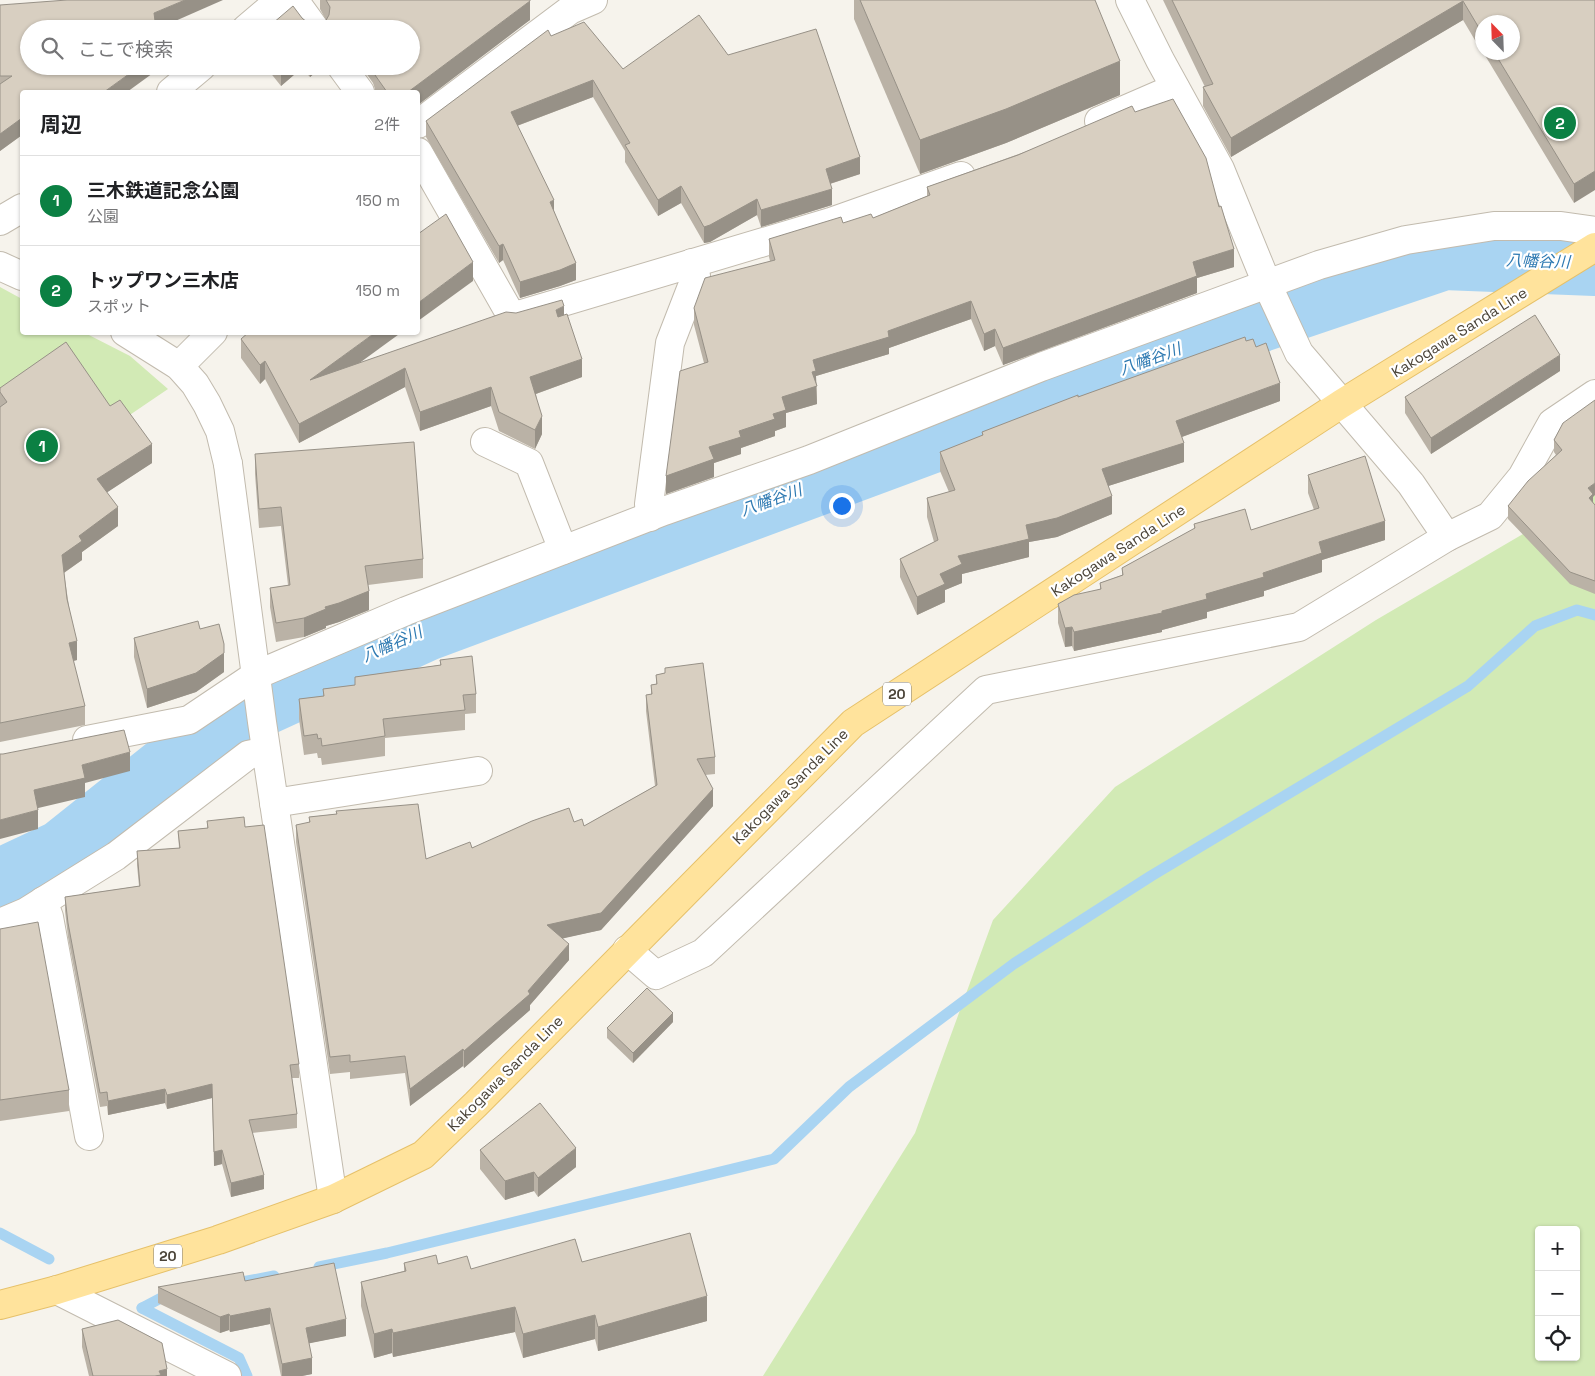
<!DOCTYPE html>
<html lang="ja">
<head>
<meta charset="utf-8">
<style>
	body { margin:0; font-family:"Space Grotesk","Noto Sans JP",sans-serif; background:#f6f6f6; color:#202124 }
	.controls { position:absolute; right:15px; bottom:15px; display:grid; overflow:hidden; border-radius:5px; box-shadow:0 1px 4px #0004 }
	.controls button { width:45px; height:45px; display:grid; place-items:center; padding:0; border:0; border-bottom:1px solid #e0e0e0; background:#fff; color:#202124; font:25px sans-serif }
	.compass { position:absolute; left:1475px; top:15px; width:45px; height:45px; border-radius:50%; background:#fff; box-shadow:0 1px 4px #0004; rotate:337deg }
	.you { position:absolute; left:841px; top:505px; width:18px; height:18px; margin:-12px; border:4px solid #fff; border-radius:50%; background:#1a73e8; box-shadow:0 0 0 8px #1a73e833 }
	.badge { display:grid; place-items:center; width:32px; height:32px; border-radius:50%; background:#0b8043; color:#fff; font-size:16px; font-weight:700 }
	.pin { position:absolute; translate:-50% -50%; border:2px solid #fff; box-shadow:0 1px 5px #0006 }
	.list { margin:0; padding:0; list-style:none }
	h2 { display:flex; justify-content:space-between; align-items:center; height:65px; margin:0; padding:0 20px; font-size:21px }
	h2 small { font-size:16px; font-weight:400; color:#757577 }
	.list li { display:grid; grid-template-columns:32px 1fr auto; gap:15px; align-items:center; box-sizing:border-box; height:90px; padding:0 20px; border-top:1px solid #e0e0e0 }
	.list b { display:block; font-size:19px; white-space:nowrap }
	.list p { margin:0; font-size:16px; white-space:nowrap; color:#757577 }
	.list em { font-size:16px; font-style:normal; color:#757577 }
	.icon { flex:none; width:28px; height:28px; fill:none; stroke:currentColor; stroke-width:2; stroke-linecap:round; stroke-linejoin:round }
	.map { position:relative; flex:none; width:1595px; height:1376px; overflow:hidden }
	.search { position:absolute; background:#fff; box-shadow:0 1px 4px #0004; left:20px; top:20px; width:400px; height:55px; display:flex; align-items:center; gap:12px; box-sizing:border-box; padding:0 18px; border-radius:28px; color:#757577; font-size:19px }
	.panel { position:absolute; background:#fff; box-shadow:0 1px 4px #0004; left:20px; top:90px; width:400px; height:245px; border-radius:5px }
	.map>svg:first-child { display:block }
</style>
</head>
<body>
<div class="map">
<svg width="1595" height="1376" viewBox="0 0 1595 1376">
	<rect width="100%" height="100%" fill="#f6f3ec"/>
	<g fill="#d2eab5" fill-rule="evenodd">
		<polygon points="0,287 22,299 22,332 85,333 130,356 168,389 0,503"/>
		<path d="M1595 492V1376H763L915 1133 993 920 1115 787 1376 620ZM1539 1230H1576V1357H1539Z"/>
	</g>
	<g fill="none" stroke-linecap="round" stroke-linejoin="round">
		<g stroke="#a9d4f2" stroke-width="11">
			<polyline points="0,1233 49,1259"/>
			<polyline points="319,1267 387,1253 774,1159 849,1087 1015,963 1151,876 1468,686 1535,626 1577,610 1595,615"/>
			<polyline points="231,1284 274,1276"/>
			<polyline points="142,1308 161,1298 173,1296"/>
			<polyline points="142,1308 239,1358 247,1376"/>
		</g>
		<polyline stroke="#a9d4f2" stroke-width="66" points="0,882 62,853 234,716 426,628 1217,334 1444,257 1595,263"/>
		<defs>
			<g id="minor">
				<polyline points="294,0 315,29"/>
				<polyline points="1130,0 1160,60 1220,169 1267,284 1299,353 1411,484 1447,537"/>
				<polyline points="246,29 280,0"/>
				<polyline points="341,66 360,92"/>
				<polyline points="171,92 202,66"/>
				<polyline points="1099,121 1175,88"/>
				<polyline points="418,124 570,10 593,0"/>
				<polyline points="418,152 512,317 831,222 961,176"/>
				<polyline points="0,221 22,208"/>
				<polyline points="179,366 213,332"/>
				<polyline points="485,442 529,463 563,550"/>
				<polyline points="228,464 262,722 333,1199"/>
				<polyline points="650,517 649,504 670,343 696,276 692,263"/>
				<polyline points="87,740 189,720 256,675 406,611 664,511 809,460 1041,367 1319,265 1406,240 1494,226 1561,226 1595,231"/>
				<polyline points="274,803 478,771"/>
				<polyline points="43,901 49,917 89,1136"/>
				<polyline points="0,923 26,912 116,856 248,755 266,751"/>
				<polyline points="627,950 656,975 703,953 986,690 1299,627 1447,537 1490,516 1522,477 1552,423 1595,394"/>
				<polyline points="57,1290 227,1376"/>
			</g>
			<g id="tertiary">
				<polyline points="0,266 22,276"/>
				<polyline points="125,332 179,366 195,384 207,404 220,431 228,464"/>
			</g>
			<polyline id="primary" points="0,1305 57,1290 218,1240 333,1199 423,1155 476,1104 853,723 1341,404 1595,247"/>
		</defs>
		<use href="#minor" stroke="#c2bbae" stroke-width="30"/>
		<use href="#tertiary" stroke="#c2bbae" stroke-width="30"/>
		<use href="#primary" stroke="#e6c16a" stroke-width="30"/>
		<use href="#minor" stroke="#fff" stroke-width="28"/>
		<use href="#tertiary" stroke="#fff" stroke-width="28"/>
		<use href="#primary" stroke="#ffe39c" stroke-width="28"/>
	</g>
	<g fill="#bab2a6">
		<polygon points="320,0 530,0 530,20 418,92 375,92 375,89 373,83 361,66 411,66 411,29 266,29 302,18 308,23 316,25 325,22 326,20 320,9"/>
		<polygon points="854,0 1095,0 1120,95 1006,143 920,174 854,19"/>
		<polygon points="1163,0 1595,0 1574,203 1483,52 1512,52 1482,22 1482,52 1463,20 1231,157 1203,106 1203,87 1205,87"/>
		<polygon points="0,5 29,29 160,66 160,68 22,92 22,135 0,151"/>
		<polygon points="551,36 623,69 728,55 860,174 830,184 832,205 761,227 757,215 710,242 704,243 681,203 658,216 625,162 625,151 593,97 517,126 554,211 576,280 560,286 520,298 503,260 499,263 426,137 426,121"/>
		<polygon points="265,66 323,66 310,77 302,68 281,86"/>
		<polygon points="1135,112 1234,267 1197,278 1197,293 1003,365 995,346 984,351 971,319 889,348 889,354 816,376 817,404 786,413 786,427 775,431 775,436 741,448 741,454 714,463 714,477 666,494 704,363 694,325 694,308 770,261 769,257 769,239 843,223 873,218 927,196 927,187"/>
		<polygon points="516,313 564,315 582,377 536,394 542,434 535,449 499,431 491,406 420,431 405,387 299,443 265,379 260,384 241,358 241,339 360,363"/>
		<polygon points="1246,341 1256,347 1280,401 1182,437 1184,462 1108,486 1112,514 1057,537 1029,542 1029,557 962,574 962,583 945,590 945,602 917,615 900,577 900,559 934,542 927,517 927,498 949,492 940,471 940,452 982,436 982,432 1078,397"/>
		<polygon points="1560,371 1431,454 1405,413 1405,397"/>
		<polygon points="0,388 110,406 152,463 107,492 118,526 82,552 82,560 64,573 77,660 73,661 85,706 85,725 0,742"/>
		<polygon points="1563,423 1593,497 1593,503 1595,505 1595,594 1570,584 1508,519 1508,506 1556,455 1554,452 1554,440"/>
		<polygon points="255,454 423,559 423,578 368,585 369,610 339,622 326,626 326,628 304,637 276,642 270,607 270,588 288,585 281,526 259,528 255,474"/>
		<polygon points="1308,475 1385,540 1322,560 1322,572 1264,591 1264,596 1207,612 1207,618 1162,630 1162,632 1074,651 1072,646 1065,647 1058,623 1058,604 1100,589 1100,583 1122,575 1122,568 1194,529 1194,524 1251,530 1314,510 1308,493"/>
		<polygon points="200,629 224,672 196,692 147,708 134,657 134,638"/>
		<polygon points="440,660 476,694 476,713 465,714 465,730 385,738 385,756 322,765 321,758 318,758 317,753 304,755 299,719 299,699 323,696 323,689 355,685 355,677 440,665"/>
		<polygon points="665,668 715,757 715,774 705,775 713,806 601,930 563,938 569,960 530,1005 530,1010 464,1068 463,1066 410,1106 405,1073 350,1079 350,1072 330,1074 296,842 296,825 309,823 309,817 336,814 336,811 426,859 574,822 584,826 655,786 646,711 646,695 651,694 651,685 656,684 656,675 665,673"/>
		<polygon points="207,821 245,827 299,1064 299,1078 292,1078 297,1114 297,1128 252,1133 264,1189 231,1197 222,1164 214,1166 212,1098 167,1109 165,1103 108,1115 107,1106 100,1107 68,937 65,911 65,897 139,886 137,865 137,851 179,848 178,831 207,828"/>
		<polygon points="0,929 69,1090 69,1111 0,1121"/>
		<polygon points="673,1022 633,1063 607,1038 607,1028"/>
		<polygon points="480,1150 576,1167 538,1197 534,1191 505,1200 480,1169"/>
		<polygon points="582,1262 707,1321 598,1351 595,1339 523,1358 515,1332 393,1357 392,1353 374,1358 361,1306 361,1282 404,1271 404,1263 438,1264 471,1269"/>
		<polygon points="245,1281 346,1336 309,1343 312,1374 302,1376 281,1376 270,1324 230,1332 229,1330 220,1333 158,1303 158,1287"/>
		<polygon points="82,1329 167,1376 89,1376 82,1347"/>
	</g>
	<g fill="#979187">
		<polygon points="185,0 223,0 157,29 154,29 154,13"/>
		<polygon points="530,1 530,20 418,105 418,92 408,92"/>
		<polygon points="1463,1 1463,20 1231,157 1231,138"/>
		<polygon points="1120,61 1120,95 1006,143 920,174 920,140"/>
		<polygon points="140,66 160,66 160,68 127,92 104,92"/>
		<polygon points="281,66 302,66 302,68 281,86"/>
		<polygon points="310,66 323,66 310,77"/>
		<polygon points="593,80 593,97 511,128 511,112"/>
		<polygon points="22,118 22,135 0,151 0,134"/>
		<polygon points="860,157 860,174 826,185 826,169"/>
		<polygon points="1595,171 1595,190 1574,203 1574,184"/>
		<polygon points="681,186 681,203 658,216 658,200"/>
		<polygon points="832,189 832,205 761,227 761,210"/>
		<polygon points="757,199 757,215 710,242 704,243 704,227"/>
		<polygon points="554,200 554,216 550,202"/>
		<polygon points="503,244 503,260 499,263 499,246"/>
		<polygon points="1234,249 1234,267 1197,278 1197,293 1003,365 1003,348 1193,262"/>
		<polygon points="473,262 473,281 418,321 418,303"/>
		<polygon points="576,263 576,280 560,286 520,298 520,282"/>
		<polygon points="971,301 971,319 889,348 889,354 816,376 817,404 786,413 786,427 775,431 775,436 741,448 741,454 714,463 714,477 666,494 666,476 709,447 773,414 782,397 813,360 888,331"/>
		<polygon points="564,306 564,325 556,329 556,310"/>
		<polygon points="995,329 995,346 984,351 984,334"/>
		<polygon points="376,332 402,332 310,399 310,380"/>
		<polygon points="1560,355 1560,371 1431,454 1431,438"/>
		<polygon points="582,359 582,377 530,396 530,377"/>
		<polygon points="265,361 265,379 260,384 260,365"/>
		<polygon points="405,368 405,387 299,443 299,424"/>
		<polygon points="1280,383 1280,401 1176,439 1176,421"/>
		<polygon points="491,387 491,406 420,431 420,412"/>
		<polygon points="542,416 542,434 535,449 535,430"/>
		<polygon points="1184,443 1184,462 1102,488 1102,469"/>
		<polygon points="152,444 152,463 97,499 97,479"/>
		<polygon points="1595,483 1595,495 1593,497 1593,506 1589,510 1588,488"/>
		<polygon points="1112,496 1112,514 1057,537 1029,542 1029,557 962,574 962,583 945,590 945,602 917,615 917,597 958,556 1026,525"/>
		<polygon points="118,507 118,526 82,552 82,560 62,574 62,555 79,536"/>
		<polygon points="1385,521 1385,540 1322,560 1322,572 1264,591 1264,596 1207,612 1207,618 1162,630 1162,632 1074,651 1074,632 1162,611 1206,594 1319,542"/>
		<polygon points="369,591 369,610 339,622 326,626 326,628 304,637 304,618 325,607"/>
		<polygon points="1072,627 1072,646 1065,647 1065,628"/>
		<polygon points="77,641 77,660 69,662 69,643"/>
		<polygon points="224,653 224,672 196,692 147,708 147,689"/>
		<polygon points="130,752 130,771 85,783 85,797 34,809 34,790 82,765"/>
		<polygon points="713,789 713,806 601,930 547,942 547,925"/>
		<polygon points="38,810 38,829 0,839 0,820"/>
		<polygon points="569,944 569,960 530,1005 530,1010 464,1068 464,1051 528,991"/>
		<polygon points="673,1013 673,1022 633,1063 633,1053"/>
		<polygon points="463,1049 463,1066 410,1106 410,1089"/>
		<polygon points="212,1084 212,1098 167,1109 167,1095"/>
		<polygon points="165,1089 165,1103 108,1115 108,1101"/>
		<polygon points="576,1148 576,1167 538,1197 538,1178"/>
		<polygon points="222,1150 222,1164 214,1166 214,1152"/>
		<polygon points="534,1172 534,1191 505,1200 505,1181"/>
		<polygon points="264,1175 264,1189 231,1197 231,1183"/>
		<polygon points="707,1296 707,1321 598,1351 598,1327"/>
		<polygon points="515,1307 515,1332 393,1357 393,1333"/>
		<polygon points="270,1308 270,1324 230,1332 230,1316"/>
		<polygon points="229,1314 229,1330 220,1333 220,1317"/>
		<polygon points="595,1315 595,1339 523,1358 523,1334"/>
		<polygon points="346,1319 346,1336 306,1344 306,1328"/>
		<polygon points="392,1329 392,1353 374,1358 374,1334"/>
		<polygon points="312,1358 312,1374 302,1376 282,1376 282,1364"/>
		<polygon points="167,1369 167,1376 155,1376 159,1371"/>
	</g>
	<g fill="#d8cfc1" stroke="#979187">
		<polygon points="67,0 185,0 154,13 156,29 29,29 29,66 140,66 104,92 22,92 22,118 0,134 0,84 12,76 0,76 0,5"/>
		<polygon points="326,0 530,0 530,1 408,92 387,92 375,75 375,70 374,66 411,66 411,29 266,29 293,6 302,18 308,23 316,25 325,22 329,15 330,7"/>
		<polygon points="860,0 1095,0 1120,61 1006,109 920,140"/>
		<polygon points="1172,0 1595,0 1595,171 1574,184 1494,52 1512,52 1512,22 1482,22 1482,33 1463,1 1231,138 1203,87 1213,84"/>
		<polygon points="699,15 728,55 816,29 860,157 826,169 832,189 761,210 757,199 710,225 704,227 681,186 658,200 625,145 630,143 593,80 511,112 554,200 550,202 576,263 560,270 520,282 503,244 499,246 426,121 548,30 551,36 584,22 623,69"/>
		<polygon points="1173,99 1206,158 1219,207 1221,206 1234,249 1193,262 1197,276 1003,348 995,329 984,334 971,301 888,331 889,337 813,360 816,371 812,372 817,386 782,397 786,410 773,414 775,419 739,431 741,437 709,447 714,459 666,476 680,371 708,362 694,308 705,278 775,260 769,239 841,217 843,223 871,214 873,218 930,195 927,187 1018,155 1132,106 1135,112"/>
		<polygon points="446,214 473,262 418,303 418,234"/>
		<polygon points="562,300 564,306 556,310 558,317 567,314 582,359 530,377 542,416 535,430 499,412 491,387 420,412 405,368 299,424 265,361 260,365 241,339 249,332 376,332 310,380 506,312 516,313"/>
		<polygon points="1535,315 1560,355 1431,438 1405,397"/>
		<polygon points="1245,337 1246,341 1253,339 1256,347 1266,343 1280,383 1176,421 1184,443 1102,469 1112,496 1057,518 1026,525 1029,539 958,556 962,564 940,574 945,584 917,597 900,559 938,540 927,498 955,490 940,452 983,435 982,432 1078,395 1078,397"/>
		<polygon points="66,342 110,406 120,400 152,444 97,479 118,507 79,536 82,541 62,555 67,599 77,641 69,643 85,706 0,723 0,407 7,402 0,392 0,388"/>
		<polygon points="1595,400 1595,483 1588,488 1593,494 1589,498 1595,505 1595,581 1570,572 1508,506 1528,481 1562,450 1554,440 1563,423"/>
		<polygon points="414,442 423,559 365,566 369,591 339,603 325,607 326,609 304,618 276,623 270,588 290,585 281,507 259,509 255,454"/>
		<polygon points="1365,456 1385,521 1319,542 1322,553 1263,573 1264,577 1206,594 1207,599 1162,611 1162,613 1074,632 1072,627 1065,628 1058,604 1074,595 1101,589 1100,583 1123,575 1122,568 1195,528 1194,524 1245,509 1251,530 1319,508 1308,475"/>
		<polygon points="198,621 200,629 219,624 224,644 224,653 196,673 147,689 134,638"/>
		<polygon points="472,656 476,694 463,695 465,710 383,719 385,736 322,746 321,738 318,739 317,734 304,736 299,699 324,696 323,689 355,685 355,677 441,665 440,660"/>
		<polygon points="703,663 715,757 697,759 713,789 601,913 547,925 569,944 528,991 530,994 464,1051 463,1049 410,1089 405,1056 350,1062 350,1055 330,1057 296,825 310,822 309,817 337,814 336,811 418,804 426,859 470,842 472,848 532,821 569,808 574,822 582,819 584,826 657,785 646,695 652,694 651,685 657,684 656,675 665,673 665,668"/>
		<polygon points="124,730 130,752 82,765 85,778 34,790 38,810 0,820 0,754 3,754"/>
		<polygon points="244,817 245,827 264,825 299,1064 290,1065 297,1114 249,1120 264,1175 231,1183 222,1150 214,1152 212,1084 167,1095 165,1089 108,1101 107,1092 100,1093 68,923 65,897 140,886 137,851 180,848 178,831 208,828 207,821"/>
		<polygon points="38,922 69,1090 0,1100 0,929"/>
		<polygon points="647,988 673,1013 633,1053 607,1028"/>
		<polygon points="540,1103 576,1148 538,1178 534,1172 505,1181 480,1150"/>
		<polygon points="690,1233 707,1296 598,1327 595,1315 523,1334 515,1307 393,1333 392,1329 374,1334 361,1282 406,1271 404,1263 436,1255 438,1264 467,1256 471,1269 575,1239 582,1262"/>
		<polygon points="334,1263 346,1319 306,1328 312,1358 282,1364 270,1308 230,1316 229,1314 220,1317 158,1287 243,1272 245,1281"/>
		<polygon points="118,1320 162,1343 167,1369 159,1371 161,1375 155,1376 93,1376 82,1329"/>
	</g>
	<g text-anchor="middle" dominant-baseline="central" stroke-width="4.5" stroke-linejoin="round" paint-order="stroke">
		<g fill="#fff" stroke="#817c74" stroke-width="1">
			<rect x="883" y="682.5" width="28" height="23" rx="4"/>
			<rect x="154" y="1244.5" width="28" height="23" rx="4"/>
		</g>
		<g font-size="14" font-weight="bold" fill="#4b4439">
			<text x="897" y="694">20</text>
			<text x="168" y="1256">20</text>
		</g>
		<g font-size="15" fill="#4b4439" stroke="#fff">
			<text transform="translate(1459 332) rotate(-32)">Kakogawa Sanda Line</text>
			<text transform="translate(1118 550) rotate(-33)">Kakogawa Sanda Line</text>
			<text transform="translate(790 786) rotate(-45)">Kakogawa Sanda Line</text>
			<text transform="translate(505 1073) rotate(-45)">Kakogawa Sanda Line</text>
		</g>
		<g font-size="16" font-style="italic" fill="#2e7ab2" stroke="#fff">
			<text transform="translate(1538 261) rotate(2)">八幡谷川</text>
			<text transform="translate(1150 359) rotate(-20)">八幡谷川</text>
			<text transform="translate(771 500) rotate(-20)">八幡谷川</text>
			<text transform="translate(392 644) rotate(-24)">八幡谷川</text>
		</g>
	</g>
</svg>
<div class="controls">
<button>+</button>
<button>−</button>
<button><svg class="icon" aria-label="locate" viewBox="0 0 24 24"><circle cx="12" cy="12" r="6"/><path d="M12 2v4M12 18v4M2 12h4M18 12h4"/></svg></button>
</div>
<svg class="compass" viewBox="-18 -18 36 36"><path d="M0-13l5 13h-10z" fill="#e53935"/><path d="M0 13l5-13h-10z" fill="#757577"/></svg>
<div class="you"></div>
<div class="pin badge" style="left:42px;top:446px">1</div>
<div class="pin badge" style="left:1560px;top:123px">2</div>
<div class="search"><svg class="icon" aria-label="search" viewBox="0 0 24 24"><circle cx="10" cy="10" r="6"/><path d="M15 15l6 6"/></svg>ここで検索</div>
<section class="panel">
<h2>周辺<small>2件</small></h2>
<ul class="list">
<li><span class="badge">1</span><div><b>三木鉄道記念公園</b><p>公園</p></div><em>150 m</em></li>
<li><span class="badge">2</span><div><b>トップワン三木店</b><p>スポット</p></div><em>150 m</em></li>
</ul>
</section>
</div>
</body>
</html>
